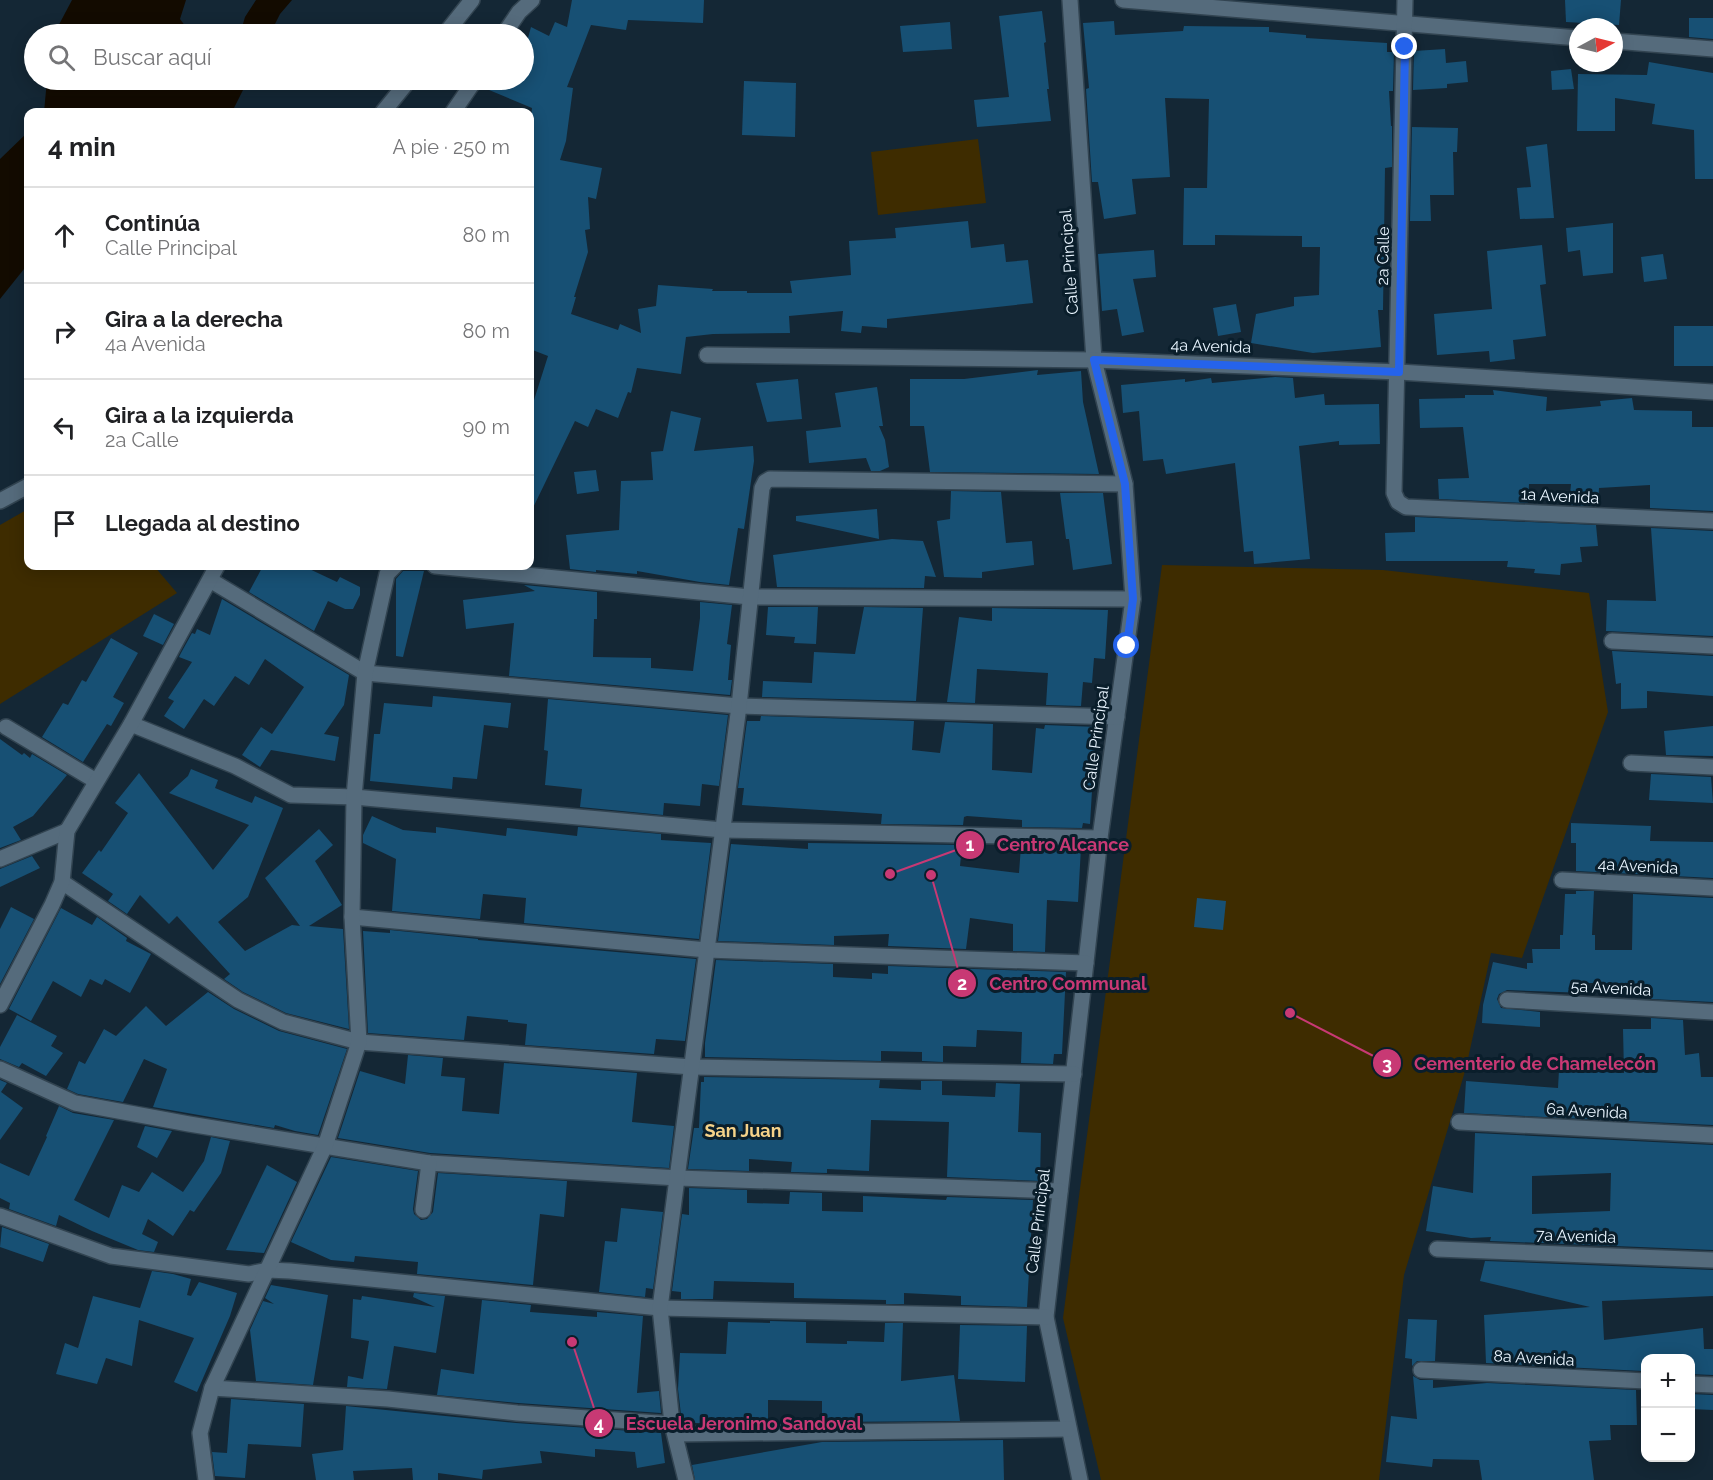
<!DOCTYPE html>
<html lang="es">
<head>
<meta charset="utf-8">
<style>
	body { margin:0; font-family:Raleway,sans-serif; background:#f2f2f2; color:#202124 }
	.controls { position:absolute; right:18px; bottom:18px; display:grid; overflow:hidden; border-radius:12px; box-shadow:0 3px 15px #0003 }
	.controls button { width:54px; height:54px; display:grid; place-items:center; padding:0; border:0; border-bottom:2px solid #e0e0e0; background:#fff; color:#202124; font:30px sans-serif }
	.compass { position:absolute; left:1569px; top:18px; width:54px; height:54px; border-radius:50%; background:#fff; box-shadow:0 3px 15px #0003; rotate:83deg }
	.stop { position:absolute; width:18px; height:18px; margin:-14px; border:4px solid #2563eb; border-radius:50%; background:#fff }
	.stop.end { background:#2563eb; border-color:#fff; box-shadow:0 2px 6px #0008 }
	.list { margin:0; padding:0; list-style:none }
	h2 { display:flex; justify-content:space-between; align-items:center; height:78px; margin:0; padding:0 24px; font-size:26px }
	h2 small { font-size:20px; font-weight:400; color:#757577 }
	.list li { display:grid; grid-template-columns:39px 1fr auto; gap:18px; align-items:center; box-sizing:border-box; height:96px; padding:0 24px; border-top:2px solid #e0e0e0 }
	.list b { display:block; font-size:22px; white-space:nowrap }
	.list p { margin:0; font-size:20px; white-space:nowrap; color:#757577 }
	.list em { font-size:20px; font-style:normal; color:#757577 }
	.icon { flex:none; width:33px; height:33px; fill:none; stroke:currentColor; stroke-width:2; stroke-linecap:round; stroke-linejoin:round }
	.map { position:relative; flex:none; width:1713px; height:1480px; overflow:hidden }
	.search { position:absolute; background:#fff; box-shadow:0 3px 15px #0003; left:24px; top:24px; width:510px; height:66px; display:flex; align-items:center; gap:15px; box-sizing:border-box; padding:0 21px; border-radius:33px; color:#757577; font-size:22px }
	.panel { position:absolute; background:#fff; box-shadow:0 3px 15px #0003; left:24px; top:108px; width:510px; height:462px; border-radius:12px }
	.map>svg:first-child { display:block }
</style>
</head>
<body>
<div class="map">
<svg width="1713" height="1480" viewBox="0 0 1713 1480">
	<rect width="100%" height="100%" fill="#142735"/>
	<g fill="#3e2c00">
		<polygon points="978,139 986,203 878,215 871,152"/>
		<polygon points="28,509 28,566 154,566 177,593 0,704 0,525"/>
		<polygon points="1162,565 1383,570 1589,593 1608,712 1522,958 1491,953 1466,1068 1404,1275 1379,1480 1101,1480 1063,1318"/>
	</g>
	<g fill="#130b00">
		<polygon points="72,0 186,0 180,19 191,34 54,34"/>
		<polygon points="256,0 292,0 280,14 270,34 240,34 245,17"/>
		<polygon points="47,80 248,80 232,112 44,112"/>
		<polygon points="28,132 28,264 0,299 0,159"/>
	</g>
	<g fill="#175074" fill-rule="evenodd">
		<polygon points="572,0 704,0 703,23 628,20 626,30 591,25 567,87 573,88 566,141 560,160 602,168 596,199 588,197 590,229 585,230 588,252 574,297 576,297 571,314 618,330 620,324 641,333 638,309 656,306 658,285 713,289 712,291 747,291 747,293 792,293 790,281 851,275 849,241 896,238 895,228 968,221 971,248 1004,244 1006,262 1028,260 1033,303 887,319 887,328 862,326 861,333 841,331 843,311 789,316 790,333 713,334 686,337 681,374 637,368 631,393 628,392 618,418 596,409 588,427 575,421 530,514 530,398 534,400 548,356 530,349 530,129 532,108 482,87 485,80 524,80 524,52 531,27 549,36 555,22 567,27"/>
		<polygon points="1565,0 1621,0 1619,25 1566,22"/>
		<polygon points="1042,11 1046,42 1044,43 1049,89 1047,89 1051,121 977,127 974,100 1009,97 999,16"/>
		<polygon points="1689,18 1713,18 1713,39 1689,37"/>
		<polygon points="1114,21 1115,35 1183,31 1184,26 1269,27 1269,32 1306,35 1306,38 1387,43 1387,52 1394,52 1393,91 1389,91 1391,126 1392,126 1392,167 1385,168 1383,310 1378,310 1381,347 1313,353 1251,343 1256,314 1294,306 1294,297 1319,295 1320,247 1302,247 1302,236 1215,235 1215,245 1183,245 1184,188 1207,188 1209,99 1165,98 1170,177 1132,179 1136,214 1104,219 1098,182 1092,182 1086,89 1089,88 1083,23"/>
		<polygon points="950,22 952,49 903,52 900,26"/>
		<polygon points="1445,49 1446,63 1466,61 1468,82 1447,84 1447,88 1413,90 1414,51"/>
		<polygon points="1649,62 1713,73 1713,179 1695,179 1694,130 1652,124 1655,104 1615,98 1615,131 1577,131 1578,74 1647,75"/>
		<polygon points="1571,69 1574,89 1552,90 1551,71"/>
		<polygon points="744,81 796,83 795,137 742,135"/>
		<polygon points="1412,127 1458,128 1457,152 1453,152 1454,195 1430,195 1431,221 1410,221"/>
		<polygon points="1547,144 1554,218 1520,219 1517,188 1531,187 1526,147"/>
		<polygon points="1613,223 1613,273 1583,276 1580,250 1568,252 1566,228"/>
		<polygon points="1542,245 1546,284 1540,285 1546,336 1513,340 1515,359 1490,362 1489,351 1437,355 1434,314 1492,309 1487,251"/>
		<polygon points="1154,250 1156,277 1133,279 1144,332 1122,336 1117,309 1102,311 1098,254"/>
		<polygon points="1663,254 1667,279 1644,282 1641,257"/>
		<polygon points="1236,304 1241,332 1218,336 1213,308"/>
		<rect x="1674" y="326" width="39" height="40"/>
		<polygon points="1038,370 1037,375 1081,371 1083,402 1099,474 930,472 924,426 910,426 910,379 964,379"/>
		<polygon points="1275,377 1293,378 1295,398 1324,394 1325,405 1379,404 1380,444 1339,445 1339,441 1299,446 1310,559 1254,564 1253,551 1244,552 1235,463 1166,474 1163,459 1143,461 1139,411 1123,413 1121,385 1185,379 1185,382 1211,378 1212,383"/>
		<polygon points="798,379 802,419 767,422 756,383"/>
		<polygon points="877,387 883,426 879,426 885,440 889,467 880,471 871,471 866,458 809,463 806,431 841,427 835,393"/>
		<polygon points="1493,390 1547,397 1546,411 1601,406 1600,401 1632,398 1634,410 1692,411 1692,427 1713,427 1713,511 1650,508 1650,485 1599,488 1598,506 1569,505 1571,484 1529,484 1528,503 1439,499 1438,479 1469,478 1463,427 1420,428 1419,399 1465,398 1465,395 1494,395"/>
		<polygon points="671,411 701,418 694,451 753,446 754,461 744,529 738,528 729,585 700,582 637,571 637,574 596,570 596,572 570,569 566,535 619,530 621,481 653,480 651,452 663,451"/>
		<polygon points="596,470 599,491 577,494 574,472"/>
		<polygon points="951,491 1001,492 1006,543 1032,541 1034,565 982,572 982,578 944,577 937,521 950,519"/>
		<polygon points="1060,493 1103,493 1112,564 1073,570 1069,539 1066,539"/>
		<polygon points="877,509 879,539 796,521 796,516"/>
		<polygon points="1415,517 1596,525 1598,546 1580,547 1582,562 1561,564 1560,575 1534,573 1535,569 1507,567 1508,561 1386,561 1385,533 1415,532"/>
		<polygon points="1651,528 1713,531 1713,636 1606,631 1607,600 1656,601"/>
		<polygon points="892,539 923,541 936,577 925,576 924,588 777,587 773,555"/>
		<polygon points="263,566 303,566 337,582 340,577 360,587 360,595 353,609 345,609 328,601 314,631 249,592"/>
		<polygon points="403,571 424,571 403,657 396,656 396,579"/>
		<polygon points="524,585 597,592 597,619 594,619 593,657 651,658 651,668 693,671 700,618 700,602 732,605 727,644 731,645 728,680 732,680 730,695 509,676 514,623 466,629 463,600 535,591"/>
		<polygon points="222,599 349,675 344,705 324,734 339,737 335,761 271,750 260,767 242,755 261,727 272,734 304,687 265,659 249,685 235,676 214,706 204,699 184,729 164,716 174,701 168,698 192,662 179,657 181,653 192,633 195,634 197,629 210,635"/>
		<polygon points="768,607 818,607 816,644 794,643 795,637 766,635"/>
		<polygon points="864,607 923,608 916,701 762,697 763,681 812,683 814,652 855,654"/>
		<polygon points="992,608 1108,610 1105,659 1094,658 1092,683 1083,682 1081,706 1046,705 1048,673 977,669 975,703 947,702 959,617 992,621"/>
		<polygon points="154,614 174,624 163,645 143,636"/>
		<polygon points="111,638 138,653 113,697 124,703 111,726 107,724 83,762 42,737 63,703 68,705 82,680 86,682"/>
		<polygon points="1612,651 1713,656 1713,696 1647,691 1647,708 1621,709 1621,683 1616,684"/>
		<polygon points="433,696 511,703 508,728 484,725 477,779 453,777 452,789 370,781 374,734 380,734 384,703 432,707"/>
		<polygon points="548,699 728,715 719,786 702,784 700,806 664,803 663,815 580,807 582,789 545,785 548,751 544,750"/>
		<polygon points="761,716 914,721 912,750 940,753 945,722 993,724 992,770 1032,773 1036,728 1044,729 1045,725 1098,727 1092,774 1093,774 1090,824 1083,823 1082,828 1022,827 1022,820 967,816 964,817 963,825 881,824 882,814 742,805 744,788 738,788 747,721 760,721"/>
		<polygon points="1713,726 1713,756 1666,755 1664,731"/>
		<polygon points="0,739 22,755 24,753 30,758 32,754 67,775 33,816 13,827 21,840 0,848"/>
		<polygon points="191,769 218,780 215,788 252,803 255,796 283,808 248,897 218,922 245,951 292,925 300,926 265,878 319,829 333,845 315,861 342,905 309,926 343,929 349,1029 286,1013 243,992 224,979 230,974 177,916 169,924 140,895 127,914 108,901 113,894 82,873 99,850 101,852 128,813 115,803 139,773 213,870 249,825 169,793 188,776"/>
		<polygon points="1651,774 1711,777 1713,803 1649,800"/>
		<polygon points="372,816 403,830 436,833 436,827 506,836 507,828 577,836 578,827 661,834 661,840 711,843 699,939 524,923 526,898 483,894 480,919 392,911 396,859 363,843 363,835"/>
		<polygon points="1571,823 1651,826 1650,841 1713,842 1713,878 1576,871 1576,843 1571,843"/>
		<polygon points="808,843 962,845 960,866 1019,873 1021,846 1081,847 1078,902 1047,900 1045,952 1013,951 1013,924 970,918 966,949 888,946 889,934 834,936 834,945 718,941 731,844 808,849"/>
		<polygon points="32,856 40,868 0,887 0,869"/>
		<polygon points="1576,891 1594,891 1592,935 1595,935 1595,950 1632,950 1633,894 1713,898 1713,1002 1651,999 1651,985 1629,985 1629,983 1587,983 1587,993 1507,990 1499,994 1497,999 1501,1008 1540,1012 1540,1027 1482,1023 1483,1005 1493,962 1527,969 1527,963 1533,963 1532,949 1560,949 1560,935 1563,935 1565,894 1576,894"/>
		<polygon points="1197,898 1226,901 1223,930 1194,927"/>
		<polygon points="11,907 34,919 0,984 0,929"/>
		<polygon points="61,908 92,925 97,917 127,938 126,941 151,954 130,993 105,979 102,985 90,979 81,997 53,981 31,1021 9,1009"/>
		<polygon points="390,930 478,939 478,940 696,959 685,1041 656,1039 654,1054 525,1045 527,1024 508,1022 508,1020 467,1016 464,1040 368,1033 363,931 390,933"/>
		<polygon points="716,960 833,964 833,977 872,979 872,973 888,974 888,966 1066,972 1062,1054 1054,1054 1053,1064 1021,1063 1022,1032 977,1030 976,1047 943,1046 943,1062 922,1061 922,1052 881,1051 881,1061 705,1057 705,1043"/>
		<polygon points="208,992 234,1009 279,1031 347,1049 318,1135 295,1131 275,1125 274,1128 153,1107 167,1069 144,1059 123,1102 78,1094 67,1089 79,1061 85,1064 104,1029 116,1036 146,1006 166,1026"/>
		<polygon points="17,1015 57,1036 51,1046 63,1053 46,1076 22,1063 19,1067 0,1059 0,1047"/>
		<polygon points="1651,1018 1683,1020 1685,1055 1699,1053 1701,1077 1713,1077 1713,1125 1464,1113 1466,1081 1558,1088 1559,1070 1624,1073 1623,1029 1651,1029"/>
		<polygon points="408,1055 443,1058 441,1076 465,1078 462,1111 499,1114 504,1063 637,1073 632,1122 674,1126 669,1168 430,1153 338,1138 360,1071 405,1084"/>
		<polygon points="704,1077 880,1080 879,1088 921,1090 921,1081 942,1081 942,1095 995,1097 996,1083 1020,1084 1018,1132 1041,1133 1040,1181 947,1177 949,1122 871,1120 869,1171 827,1169 827,1173 791,1172 792,1162 749,1159 749,1171 688,1169 694,1128 699,1128 701,1082 704,1082"/>
		<polygon points="0,1080 7,1083 1,1092 23,1108 0,1140"/>
		<polygon points="59,1106 73,1113 114,1120 74,1200 109,1218 122,1185 139,1192 152,1172 183,1192 204,1161 211,1137 230,1141 221,1173 194,1212 190,1210 173,1236 148,1219 142,1234 158,1242 154,1252 138,1250 92,1231 59,1215 56,1226 9,1209 10,1203 0,1198 0,1163 29,1176 47,1137 46,1136"/>
		<polygon points="145,1126 172,1131 157,1158 137,1147"/>
		<path d="M1475 1133 1713 1145V1250L1490 1241 1491 1237 1471 1238 1426 1231 1433 1186 1473 1193ZM1611 1173 1610 1211 1532 1214V1176Z"/>
		<polygon points="331,1157 418,1171 413,1209 414,1214 421,1220 427,1219 433,1212 438,1173 567,1181 564,1217 540,1214 533,1285 417,1274 418,1262 355,1256 354,1262 331,1260 291,1242"/>
		<polygon points="267,1165 297,1182 264,1253 226,1250"/>
		<polygon points="689,1188 747,1190 747,1203 789,1204 790,1192 822,1193 822,1211 863,1212 863,1196 946,1200 947,1197 1033,1200 1027,1307 961,1305 961,1296 944,1295 904,1293 904,1304 886,1304 886,1300 794,1298 794,1283 714,1281 713,1299 681,1299 681,1292 672,1291 682,1214 689,1215"/>
		<polygon points="621,1208 663,1212 653,1289 646,1288 645,1297 599,1292 605,1241 617,1242"/>
		<polygon points="2,1227 49,1244 43,1262 0,1247"/>
		<polygon points="1485,1261 1713,1270 1713,1296 1602,1301 1604,1340 1703,1328 1704,1349 1713,1349 1713,1375 1690,1374 1690,1359 1643,1359 1645,1371 1643,1371 1486,1363 1484,1315 1590,1307 1480,1281"/>
		<polygon points="152,1271 173,1274 191,1279 187,1295 191,1296 199,1282 237,1293 230,1316 197,1392 174,1382 194,1338 139,1320 132,1366 106,1358 97,1384 56,1374 65,1343 78,1348 93,1296 140,1308"/>
		<polygon points="271,1285 328,1295 313,1385 256,1381 250,1330 263,1301 274,1304 265,1298"/>
		<polygon points="414,1293 445,1296 436,1353 394,1346 387,1389 347,1387 348,1376 363,1379 369,1341 351,1338 353,1299 361,1300 362,1296 435,1307 413,1297"/>
		<polygon points="482,1300 531,1305 530,1312 597,1317 597,1312 643,1316 637,1393 659,1391 661,1413 518,1403 437,1395 441,1369 474,1374"/>
		<polygon points="1408,1319 1437,1320 1435,1361 1417,1361 1412,1366 1412,1359 1405,1358"/>
		<polygon points="770,1321 806,1322 806,1343 847,1344 847,1341 884,1342 885,1323 903,1323 901,1381 954,1375 960,1421 822,1422 822,1401 768,1400 768,1423 682,1423 678,1389 680,1353 726,1354 728,1322 770,1323"/>
		<polygon points="960,1325 1027,1326 1025,1382 958,1379"/>
		<polygon points="1413,1376 1420,1380 1433,1380 1433,1388 1487,1383 1636,1390 1637,1425 1610,1425 1611,1440 1589,1441 1594,1480 1482,1480 1479,1460 1433,1459 1432,1467 1386,1462 1391,1416 1417,1419"/>
		<polygon points="1690,1394 1713,1395 1713,1410 1690,1409"/>
		<polygon points="231,1399 304,1404 301,1447 248,1444 245,1478 215,1476 212,1452 227,1453"/>
		<polygon points="346,1406 516,1423 661,1433 665,1463 637,1468 635,1452 595,1449 595,1457 540,1451 542,1463 483,1470 482,1479 438,1473 438,1480 413,1480 412,1468 353,1471 354,1480 316,1480 312,1454 343,1450"/>
		<polygon points="1003,1440 1004,1480 695,1480 692,1465 822,1442"/>
	</g>
	<g fill="none" stroke-linecap="round" stroke-linejoin="round">
		<defs>
			<g id="minor">
				<polyline points="1070,0 1094,360 1125,484 1133,599 1100,838 1046,1317 1080,1480"/>
				<polyline points="1123,0 1578,38"/>
				<polyline points="1405,0 1394,493 1398,502 1406,507 1713,521"/>
				<polyline points="445,34 472,0"/>
				<polyline points="504,34 519,12 532,0"/>
				<polyline points="1614,41 1713,49"/>
				<polyline points="383,112 409,80"/>
				<polyline points="453,112 475,80"/>
				<polyline points="707,355 1094,360 1399,372 1713,392"/>
				<polyline points="0,501 28,486"/>
				<polyline points="435,566 750,597 1133,599"/>
				<polyline points="210,580 365,673 739,706 1117,717"/>
				<polyline points="1612,641 1713,646"/>
				<polyline points="131,724 235,766 291,795 354,797 723,830 1100,838"/>
				<polyline points="6,727 96,781"/>
				<polyline points="1631,763 1713,767"/>
				<polyline points="0,859 67,831"/>
				<polyline points="1562,880 1713,888"/>
				<polyline points="62,882 238,1000 283,1022 359,1042 692,1067 1074,1074"/>
				<polyline points="352,917 707,950 1086,963"/>
				<polyline points="1507,1000 1713,1012"/>
				<polyline points="0,1005 52,905 62,882 67,831 131,724 217,566"/>
				<polyline points="0,1069 75,1103 189,1124 429,1163 678,1178 1060,1191"/>
				<polyline points="1459,1122 1713,1135"/>
				<polyline points="423,1210 429,1163"/>
				<polyline points="0,1216 111,1256 249,1274 268,1270 290,1271 660,1308 1046,1317"/>
				<polyline points="1437,1249 1713,1260"/>
				<polyline points="1421,1370 1646,1381"/>
				<polyline points="1690,1384 1713,1385"/>
				<polyline points="212,1388 388,1399 517,1413 672,1424"/>
				<polyline points="675,1434 1069,1429"/>
				<polyline points="206,1480 200,1433 212,1388 325,1146 359,1042 352,917 354,797 365,673 387,574 395,566"/>
				<polyline points="686,1480 672,1424 660,1308 739,706 762,488 765,482 770,479 1125,484"/>
			</g>
		</defs>
		<use href="#minor" stroke="#324451" stroke-width="18"/>
		<use href="#minor" stroke="#556b7c" stroke-width="15"/>
	</g>
	<g fill="none" stroke-linecap="round" stroke-linejoin="round">
		<polyline stroke="#2563eb" stroke-width="8" points="1127,646 1133,599 1125,484 1094,360 1399,372 1405,47"/>
	</g>
	<g text-anchor="middle" dominant-baseline="central" stroke-width="6" stroke-linejoin="round" paint-order="stroke">
		<g font-size="16" fill="#e9f5ff" stroke="#0a1e2b">
			<text transform="translate(1383 256) rotate(-89)">2a Calle</text>
			<text transform="translate(1069 262) rotate(-94)">Calle Principal</text>
			<text transform="translate(1211 346) rotate(2)">4a Avenida</text>
			<text transform="translate(1560 496) rotate(3)">1a Avenida</text>
			<text transform="translate(1096 738) rotate(-82)">Calle Principal</text>
			<text transform="translate(1638 866) rotate(3)">4a Avenida</text>
			<text transform="translate(1611 988) rotate(3)">5a Avenida</text>
			<text transform="translate(1587 1111) rotate(3)">6a Avenida</text>
			<text transform="translate(1038 1221) rotate(-83)">Calle Principal</text>
			<text transform="translate(1576 1236) rotate(2)">7a Avenida</text>
			<text transform="translate(1534 1358) rotate(3)">8a Avenida</text>
		</g>
		<g font-size="18" font-weight="bold" fill="#f5d289" stroke="#0a1e2b">
			<text x="743" y="1130">San Juan</text>
		</g>
	</g>
	<path fill="none" stroke="#c83974" stroke-width="2" d="M890 874L970 845M931 875L962 983M1290 1013L1387 1063M572 1342L599 1423"/>
	<g fill="#c83974" stroke="#0a1e2b" stroke-width="2">
		<circle cx="890" cy="874" r="6"/>
		<circle cx="931" cy="875" r="6"/>
		<circle cx="1290" cy="1013" r="6"/>
		<circle cx="572" cy="1342" r="6"/>
		<circle cx="970" cy="845" r="15"/>
		<circle cx="962" cy="983" r="15"/>
		<circle cx="1387" cy="1063" r="15"/>
		<circle cx="599" cy="1423" r="15"/>
	</g>
	<g font-size="18" text-anchor="middle" font-weight="bold" fill="#fff">
		<text x="970" y="851">1</text>
		<text x="962" y="990">2</text>
		<text x="1387" y="1070">3</text>
		<text x="599" y="1430">4</text>
	</g>
	<g font-size="18" text-anchor="middle" font-weight="bold" fill="#c83974" stroke="#0a1e2b" stroke-width="6" stroke-linejoin="round" paint-order="stroke">
		<text x="1063" y="851">Centro Alcance</text>
		<text x="1068" y="990">Centro Communal</text>
		<text x="1535" y="1070">Cementerio de Chamelecón</text>
		<text x="744" y="1430">Escuela Jeronimo Sandoval</text>
	</g>
</svg>
<div class="controls">
<button>+</button>
<button>−</button>
</div>
<svg class="compass" viewBox="-18 -18 36 36"><path d="M0-13l5 13h-10z" fill="#e53935"/><path d="M0 13l5-13h-10z" fill="#757577"/></svg>
<div class="stop" style="left:1127px;top:646px"></div>
<div class="stop end" style="left:1405px;top:47px"></div>
<div class="search"><svg class="icon" aria-label="search" viewBox="0 0 24 24"><circle cx="10" cy="10" r="6"/><path d="M15 15l6 6"/></svg>Buscar aquí</div>
<section class="panel">
<h2>4 min<small>A pie · 250 m</small></h2>
<ul class="list">
<li><svg class="icon" aria-label="ahead" viewBox="0 0 24 24"><path d="M12 20V5M6 11l6-6 6 6"/></svg><div><b>Continúa</b><p>Calle Principal</p></div><em>80 m</em></li>
<li><svg class="icon" aria-label="right" viewBox="0 0 24 24"><path d="M7 20v-9h11M14 6l5 5-5 5"/></svg><div><b>Gira a la derecha</b><p>4a Avenida</p></div><em>80 m</em></li>
<li><svg class="icon" aria-label="left" viewBox="0 0 24 24"><path d="M17 20v-9H6M10 6l-5 5 5 5"/></svg><div><b>Gira a la izquierda</b><p>2a Calle</p></div><em>90 m</em></li>
<li><svg class="icon" aria-label="arrive" viewBox="0 0 24 24"><path d="M6 21V4h12l-3 4 3 4H6"/></svg><div><b>Llegada al destino</b></div></li>
</ul>
</section>
</div>
</body>
</html>
